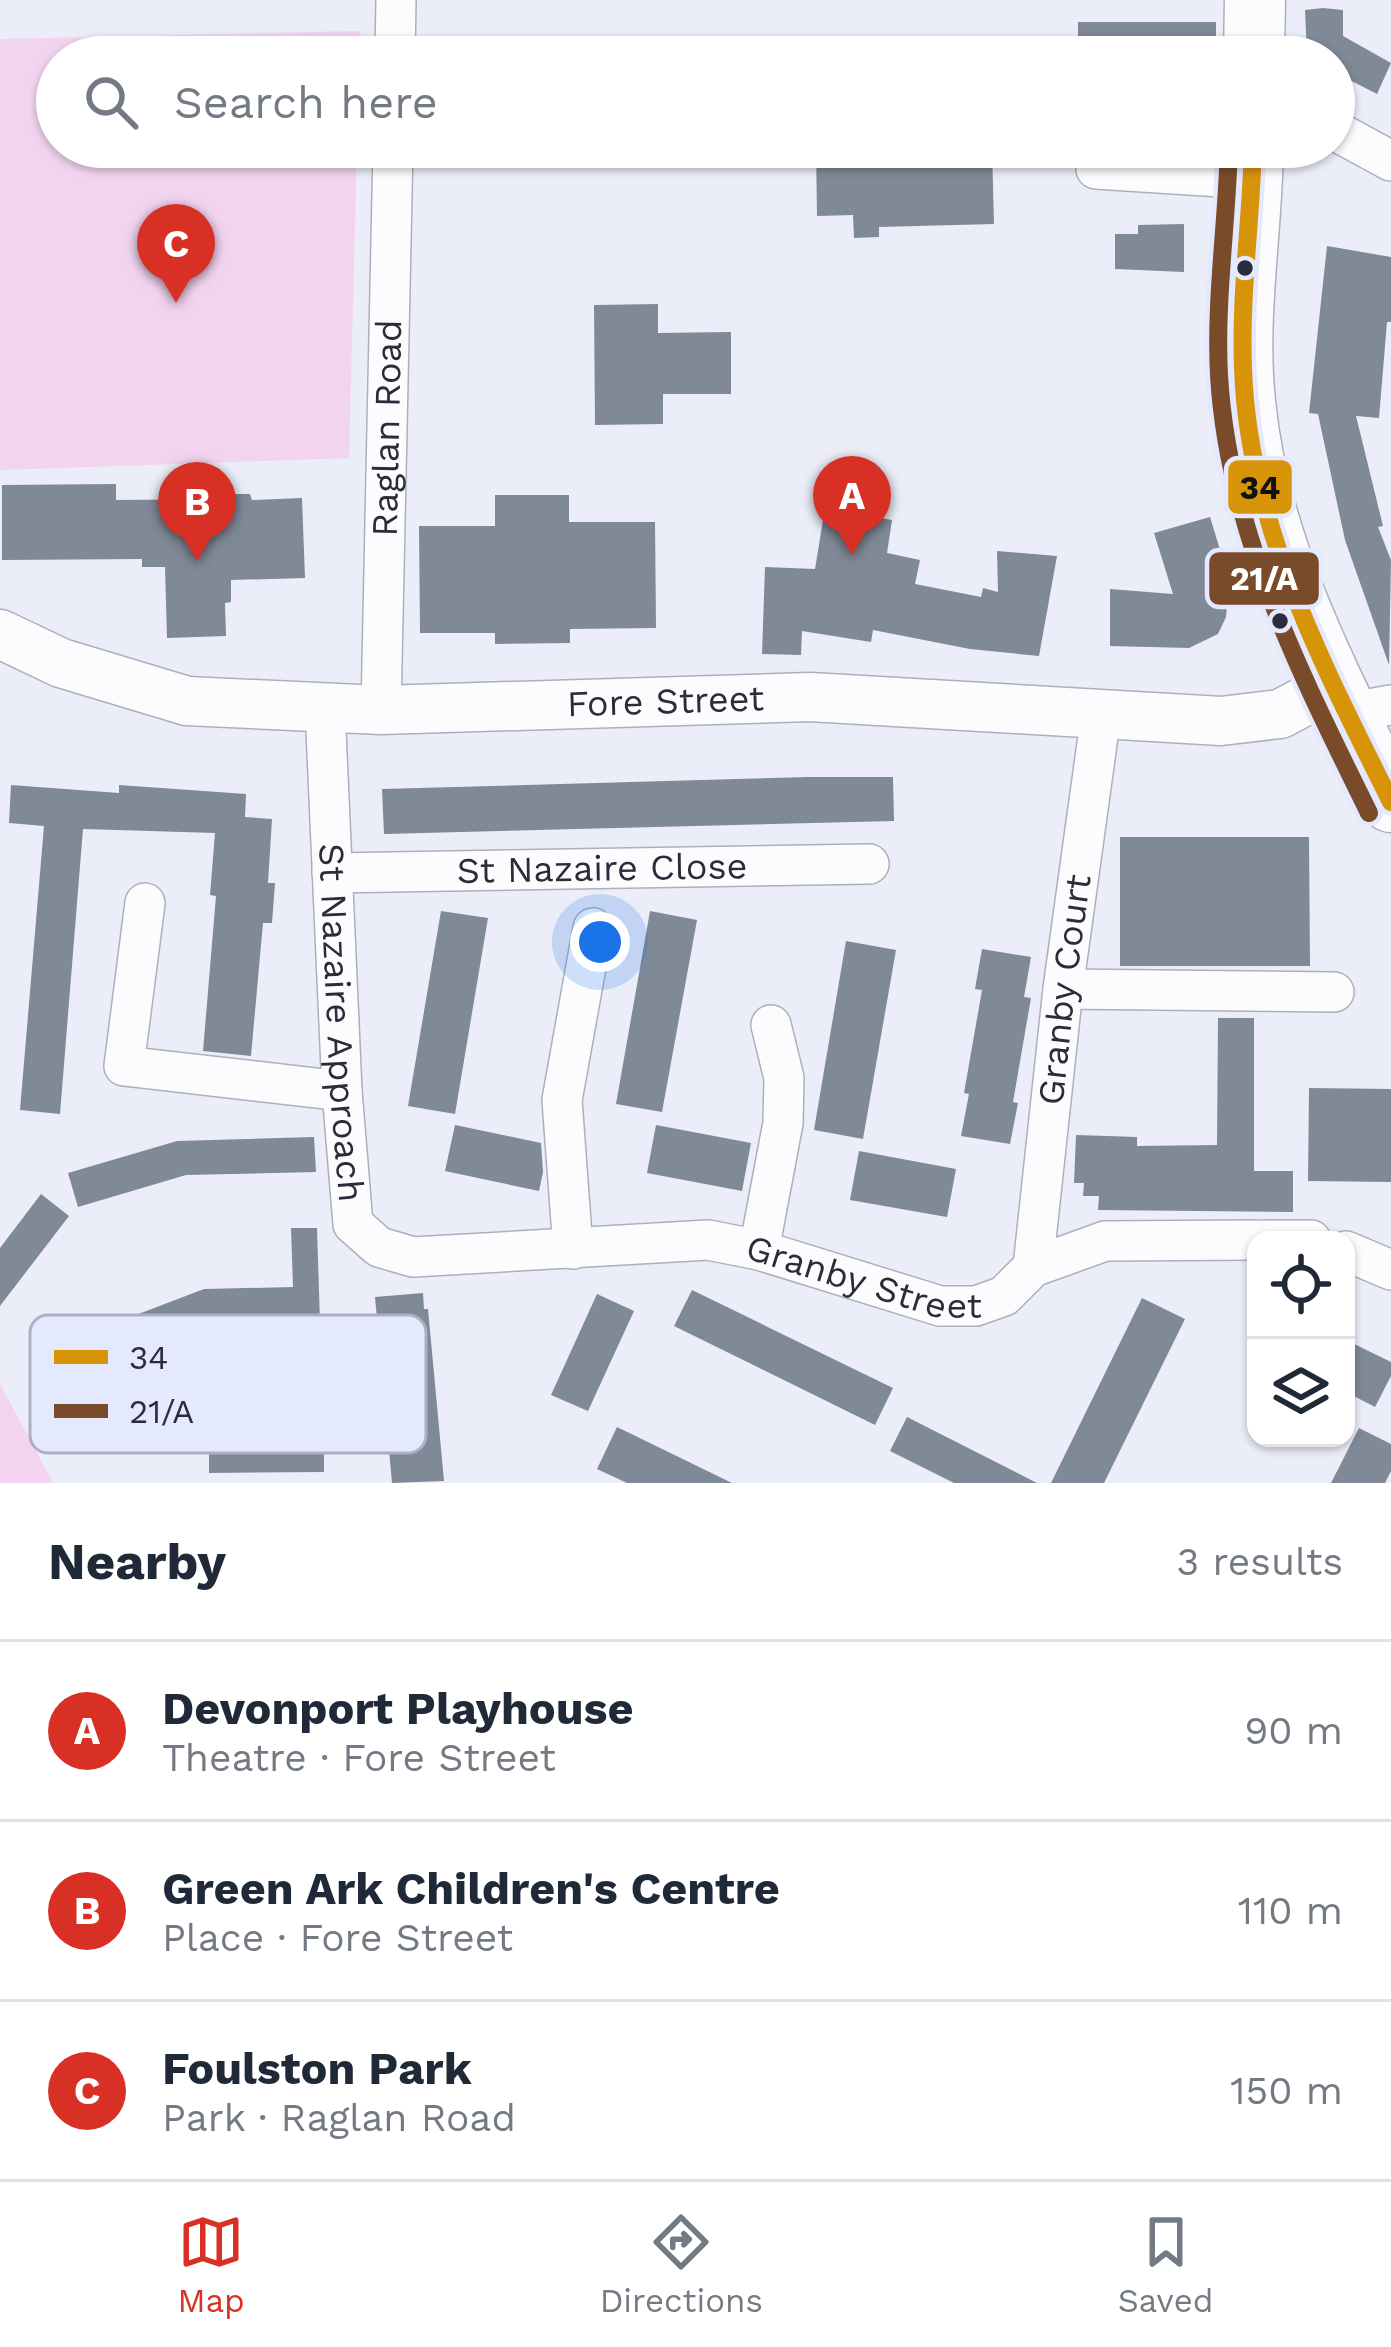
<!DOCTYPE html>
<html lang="en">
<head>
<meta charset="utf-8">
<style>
	body { margin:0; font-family:"Work Sans",sans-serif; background:#f2f2f3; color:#1f2937 }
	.controls { position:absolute; right:36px; bottom:36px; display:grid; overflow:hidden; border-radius:24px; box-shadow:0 3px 9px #0004 }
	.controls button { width:108px; height:108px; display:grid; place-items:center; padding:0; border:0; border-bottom:3px solid #e0e1e3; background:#fff; color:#1f2937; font:60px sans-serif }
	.you { position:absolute; left:600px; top:942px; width:42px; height:42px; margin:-30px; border:9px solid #fff; border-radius:50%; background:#1a73e8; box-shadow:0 0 0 18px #1a73e833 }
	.badge { display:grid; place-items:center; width:78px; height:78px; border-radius:50%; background:#d93025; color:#fff; font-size:39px; font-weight:700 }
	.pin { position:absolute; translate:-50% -99px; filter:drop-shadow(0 3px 6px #0008) }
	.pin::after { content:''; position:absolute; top:63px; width:42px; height:36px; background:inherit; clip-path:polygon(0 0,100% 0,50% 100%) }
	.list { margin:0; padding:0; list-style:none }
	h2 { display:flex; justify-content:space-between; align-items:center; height:156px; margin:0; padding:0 48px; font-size:51px }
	h2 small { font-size:39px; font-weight:400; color:#747a83 }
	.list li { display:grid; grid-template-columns:78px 1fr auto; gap:36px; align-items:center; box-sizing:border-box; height:180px; padding:0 48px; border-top:3px solid #e0e1e3 }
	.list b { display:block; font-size:45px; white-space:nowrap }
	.list p { margin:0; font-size:39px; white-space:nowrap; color:#747a83 }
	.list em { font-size:39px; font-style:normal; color:#747a83 }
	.icon { flex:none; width:66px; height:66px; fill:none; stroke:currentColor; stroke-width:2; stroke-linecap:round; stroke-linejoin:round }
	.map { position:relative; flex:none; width:1391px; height:1483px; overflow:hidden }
	.search { position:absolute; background:#fff; box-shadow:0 3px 9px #0004; left:36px; right:36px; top:36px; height:132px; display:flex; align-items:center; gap:30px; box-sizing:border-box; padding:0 42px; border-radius:66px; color:#747a83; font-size:45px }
	.sheet { height:696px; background:#fff }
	nav { display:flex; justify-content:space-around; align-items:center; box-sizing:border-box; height:168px; border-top:3px solid #e0e1e3; background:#fff; font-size:33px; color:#747a83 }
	nav a { display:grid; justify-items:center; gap:6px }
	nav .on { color:#d93025 }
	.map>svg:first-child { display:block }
</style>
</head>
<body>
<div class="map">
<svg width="1391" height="1483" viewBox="0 0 1391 1483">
	<rect width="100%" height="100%" fill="#ebedf8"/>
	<g fill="#f2d4f0">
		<polygon points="360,31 359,57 57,57 57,147 357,147 349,458 0,470 0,39"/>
		<polygon points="0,1384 53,1483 0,1483"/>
	</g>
	<g fill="#808997">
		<polygon points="1323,8 1343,10 1343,36 1391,63 1377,94 1334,72 1334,57 1307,57 1305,10"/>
		<rect x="1078" y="22" width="138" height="35"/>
		<polygon points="816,147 992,147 994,224 879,227 879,237 854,238 853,215 817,216"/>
		<polygon points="1184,224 1184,272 1115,269 1115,234 1138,234 1138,225"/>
		<polygon points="1327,246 1391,257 1391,322 1387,322 1379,418 1356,416 1383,526 1378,527 1391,560 1389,665 1345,540 1318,414 1309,413"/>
		<polygon points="658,304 658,333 731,332 731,394 663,394 663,424 595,425 594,305"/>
		<polygon points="116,484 116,500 220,499 220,494 250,494 252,500 302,498 305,578 231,580 231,602 225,603 226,636 167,638 165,567 142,567 142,559 2,560 2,485"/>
		<polygon points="495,495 569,495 569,522 655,522 656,628 570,629 570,643 495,644 495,633 420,633 419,526 495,526"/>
		<polygon points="825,508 892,520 887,553 920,560 915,584 981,597 983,588 998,592 997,551 1057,556 1039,656 970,649 873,630 871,642 802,631 801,655 762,654 765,567 815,569"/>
		<polygon points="1210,517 1229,579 1226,617 1218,634 1189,648 1110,646 1110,589 1173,594 1154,533"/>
		<polygon points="808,777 893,777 894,821 384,834 382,789"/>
		<polygon points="11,785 119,793 119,785 246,794 245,817 272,819 268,883 275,883 272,923 263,923 251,1056 203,1051 216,896 210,895 215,833 83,829 60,1114 20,1110 44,826 9,823"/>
		<polygon points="1120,837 1309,837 1310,966 1120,966"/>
		<polygon points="441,911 488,918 455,1114 408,1106"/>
		<polygon points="650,911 697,920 662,1112 616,1104"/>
		<polygon points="846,941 896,950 863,1139 814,1130"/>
		<polygon points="982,949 1031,957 1024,997 1031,998 1013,1102 1018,1103 1010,1144 961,1136 969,1094 964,1093 982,990 975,989"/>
		<polygon points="1218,1018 1254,1018 1254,1171 1293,1171 1293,1212 1098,1210 1099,1196 1083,1196 1084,1183 1074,1183 1076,1135 1137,1137 1137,1146 1217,1145"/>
		<polygon points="1309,1088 1391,1089 1391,1182 1308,1181"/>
		<polygon points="455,1125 541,1143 543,1172 539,1191 445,1171"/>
		<polygon points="656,1125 751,1143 742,1191 647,1173"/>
		<polygon points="314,1137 316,1172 186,1175 78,1207 68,1173 177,1141"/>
		<polygon points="859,1151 956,1169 947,1217 850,1200"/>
		<polygon points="41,1194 69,1216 0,1306 0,1248"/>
		<polygon points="291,1228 317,1228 320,1322 210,1324 144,1351 56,1432 32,1406 128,1318 204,1289 293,1287"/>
		<polygon points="692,1290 893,1388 875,1425 674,1326"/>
		<polygon points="423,1293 424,1309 428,1309 444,1481 392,1483 375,1297"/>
		<polygon points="597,1294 634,1311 588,1411 551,1395"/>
		<polygon points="1142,1298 1185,1319 1104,1483 1051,1483"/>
		<polygon points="1346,1340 1391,1362 1391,1376 1375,1407 1346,1392"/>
		<polygon points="907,1417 1037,1483 954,1483 890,1451"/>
		<polygon points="617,1427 732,1483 627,1483 597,1469"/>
		<polygon points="1359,1428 1391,1444 1391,1471 1385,1483 1331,1483"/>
		<polygon points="324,1437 324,1472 209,1473 209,1438"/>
	</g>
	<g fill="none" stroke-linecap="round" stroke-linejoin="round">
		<defs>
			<g id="minor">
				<polyline points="395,57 396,0"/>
				<polyline points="1334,130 1391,161"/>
				<polyline points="1096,169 1252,179"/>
				<path id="s1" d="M325 708 342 1091 353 1224 379 1247 413 1257 708 1240 759 1250 940 1306H976L1004 1296 1033 1267 1105 1241 1256 1240"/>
				<path id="s2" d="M381 710 393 147"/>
				<polyline points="1347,713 1391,705"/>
				<path id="s3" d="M332 873 869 864"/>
				<polyline points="145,903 124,1066 342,1091"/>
				<polyline points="1063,989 1334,992"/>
				<polyline points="1265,1240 1311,1240"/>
				<polyline points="573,1249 562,1100 593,928"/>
				<polyline points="759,1250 783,1123 784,1078 771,1025"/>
				<polyline points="1346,1251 1391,1270"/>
				<path id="s4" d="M1033 1267 1063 989 1101 715"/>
			</g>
			<g id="tertiary">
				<path id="s5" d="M0 634 61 663 187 701 381 710 810 697 1221 721 1280 714 1333 686"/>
			</g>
			<g id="primary">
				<polyline points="1254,57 1255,0"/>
				<path d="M1253 147C1252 232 1236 317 1245 402 1259 546 1328 674 1391 802"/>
			</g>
		</defs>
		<use href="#minor" stroke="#aeafba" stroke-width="42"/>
		<use href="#tertiary" stroke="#aeafba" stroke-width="51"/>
		<use href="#primary" stroke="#aeafba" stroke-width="63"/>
		<use href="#minor" stroke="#fcfcfe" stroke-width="39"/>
		<use href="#tertiary" stroke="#fcfcfe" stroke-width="48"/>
		<use href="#primary" stroke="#fcfcfe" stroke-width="60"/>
		<defs>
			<path id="bus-1" d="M1253 147C1251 221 1240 295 1243 368 1248 524 1323 665 1391 802"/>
			<path id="bus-2" d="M1229 147C1227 223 1215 299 1219 375 1228 533 1301 674 1369 813"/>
		</defs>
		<use href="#bus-1" stroke="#e5e9fe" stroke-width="27"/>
		<use href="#bus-2" stroke="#e5e9fe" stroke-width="27"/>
		<use href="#bus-1" stroke="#d89409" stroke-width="18"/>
		<use href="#bus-2" stroke="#7a4b2a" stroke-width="18"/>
	</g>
	<g fill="#2a2c39" stroke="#e5e9fe" stroke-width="4.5">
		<circle cx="1245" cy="268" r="10"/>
		<circle cx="1280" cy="621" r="10"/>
	</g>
	<g text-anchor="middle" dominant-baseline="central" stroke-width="12" stroke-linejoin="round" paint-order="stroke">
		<g font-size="36" fill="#2a2c39" stroke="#e5e9fe">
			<text stroke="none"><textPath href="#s2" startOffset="282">Raglan Road</textPath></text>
			<text stroke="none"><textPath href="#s5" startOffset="678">Fore Street</textPath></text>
			<text stroke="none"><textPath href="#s3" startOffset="270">St Nazaire Close</textPath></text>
			<text stroke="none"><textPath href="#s4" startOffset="279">Granby Court</textPath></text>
			<text stroke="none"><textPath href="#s1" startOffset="315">St Nazaire Approach</textPath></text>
			<text stroke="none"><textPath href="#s1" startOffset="1044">Granby Street</textPath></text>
		</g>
	</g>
	<rect x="30" y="1315" width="396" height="138" rx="18" fill="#e5e9fe" stroke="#adb0c3" stroke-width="3"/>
	<rect x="54" y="1350" width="54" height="14" fill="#d89409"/>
	<rect x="54" y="1404" width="54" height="14" fill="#7a4b2a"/>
	<g font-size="33" fill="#2a2c39">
		<text x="129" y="1369">34</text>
		<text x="129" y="1423">21/A</text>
	</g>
	<g stroke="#e5e9fe" stroke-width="4.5">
		<rect x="1226" y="458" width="68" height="58" rx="12" fill="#d89409"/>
		<rect x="1207" y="550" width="114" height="57" rx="12" fill="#7a4b2a"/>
	</g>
	<g font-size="33" text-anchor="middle" font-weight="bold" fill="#fff">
		<text x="1264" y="590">21/A</text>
	</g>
	<g font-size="33" text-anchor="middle" font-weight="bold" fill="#111">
		<text x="1260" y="499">34</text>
	</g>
</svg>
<div class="controls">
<button><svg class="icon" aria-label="locate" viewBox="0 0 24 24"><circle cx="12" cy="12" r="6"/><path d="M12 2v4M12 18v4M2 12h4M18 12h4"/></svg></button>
<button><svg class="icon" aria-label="layers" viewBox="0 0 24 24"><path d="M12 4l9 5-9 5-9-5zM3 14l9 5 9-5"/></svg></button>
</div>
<div class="you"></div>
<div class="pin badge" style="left:852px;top:555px">A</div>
<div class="pin badge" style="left:197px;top:561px">B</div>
<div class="pin badge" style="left:176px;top:303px">C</div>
<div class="search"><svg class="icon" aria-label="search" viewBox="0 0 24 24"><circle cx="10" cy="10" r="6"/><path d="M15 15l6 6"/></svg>Search here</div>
</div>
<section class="sheet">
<h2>Nearby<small>3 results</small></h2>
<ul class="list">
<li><span class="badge">A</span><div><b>Devonport Playhouse</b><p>Theatre · Fore Street</p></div><em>90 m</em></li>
<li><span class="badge">B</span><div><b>Green Ark Children's Centre</b><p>Place · Fore Street</p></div><em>110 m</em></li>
<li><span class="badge">C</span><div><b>Foulston Park</b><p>Park · Raglan Road</p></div><em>150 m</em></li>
</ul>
</section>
<nav>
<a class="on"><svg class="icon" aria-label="map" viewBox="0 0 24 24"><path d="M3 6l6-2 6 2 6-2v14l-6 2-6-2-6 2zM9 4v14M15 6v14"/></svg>Map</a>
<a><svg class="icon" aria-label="directions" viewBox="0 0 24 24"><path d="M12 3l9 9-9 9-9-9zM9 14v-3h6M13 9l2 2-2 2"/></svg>Directions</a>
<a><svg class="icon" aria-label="saved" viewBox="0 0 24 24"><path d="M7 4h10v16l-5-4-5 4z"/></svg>Saved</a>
</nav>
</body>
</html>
